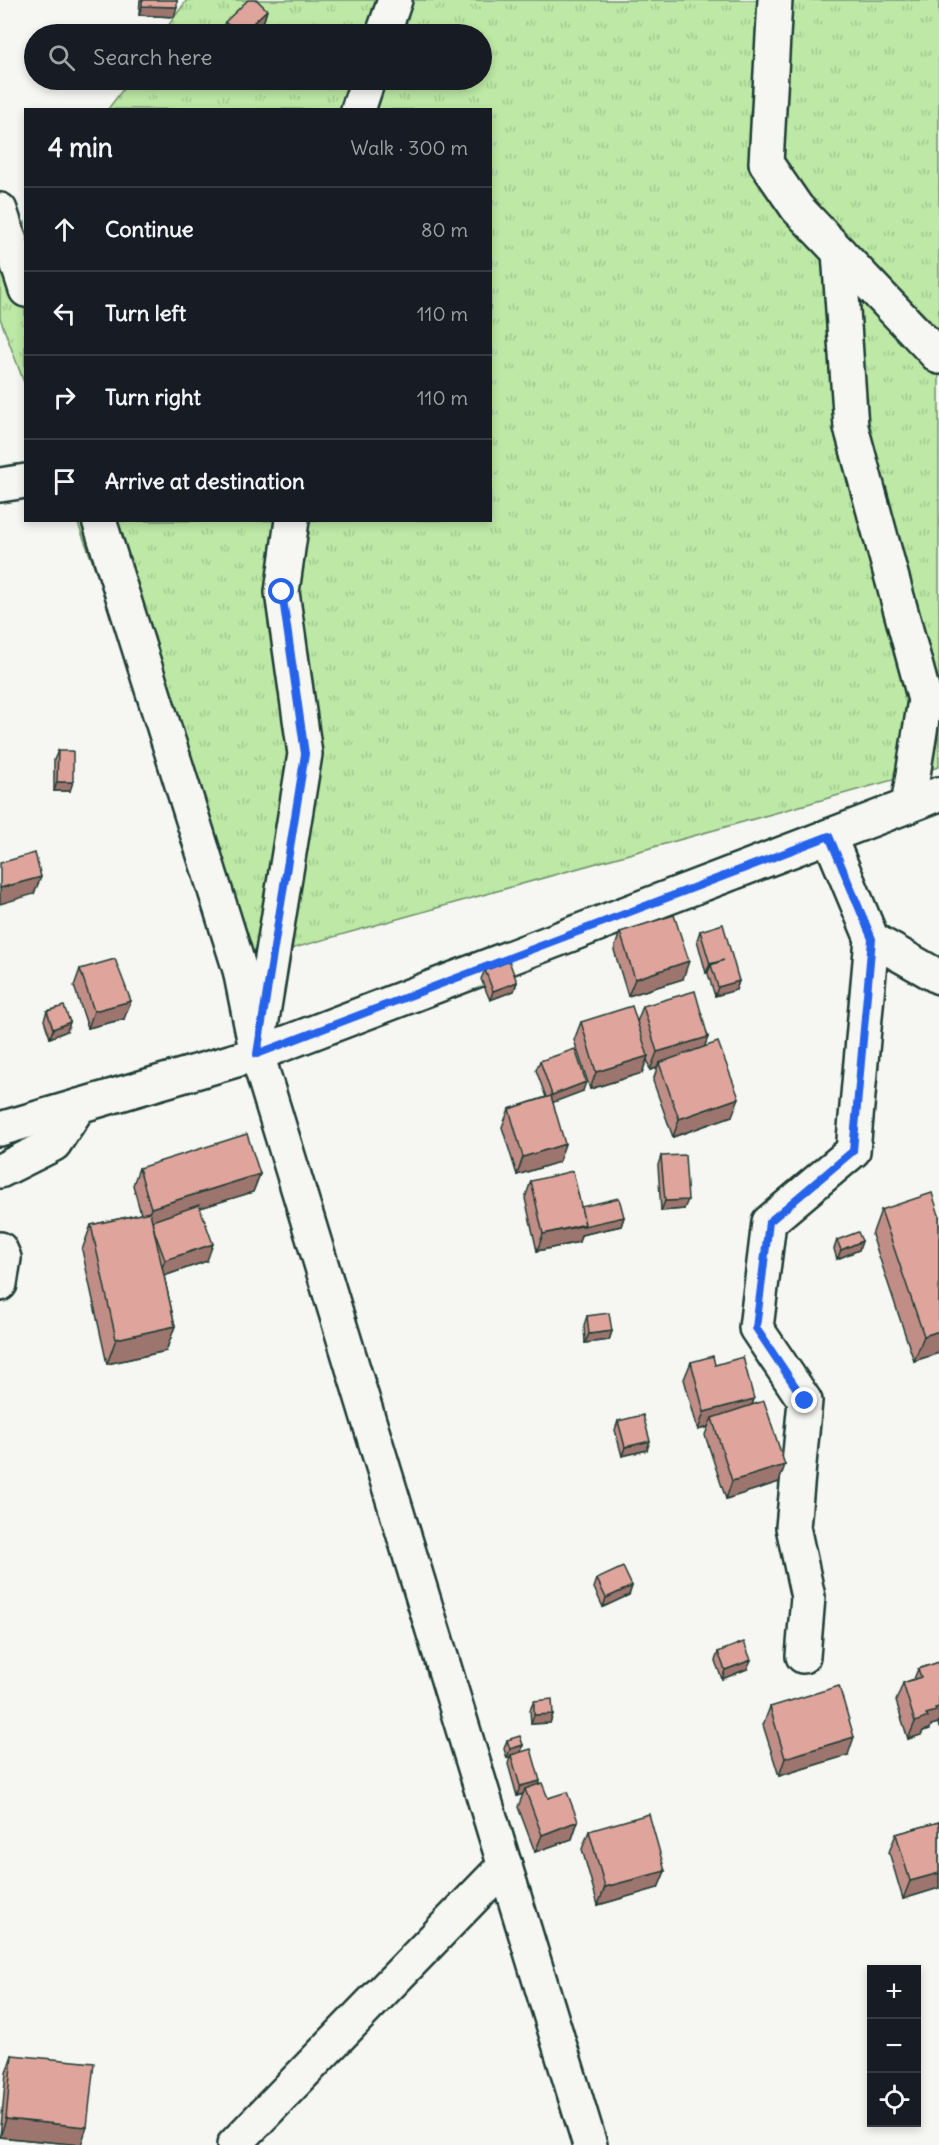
<!DOCTYPE html>
<html lang="en">
<head>
<meta charset="utf-8">
<style>
	body { margin:0; font-family:Delius,sans-serif; background:#20242c; color:#f1f3f6 }
	.controls { position:absolute; right:18px; bottom:18px; display:grid; overflow:hidden; border-radius:0px; box-shadow:0 3px 9px #0003 }
	.controls button { width:54px; height:54px; display:grid; place-items:center; padding:0; border:0; border-bottom:2px solid #363941; background:#171b24; color:#f1f3f6; font:30px sans-serif }
	.stop { position:absolute; width:18px; height:18px; margin:-14px; border:4px solid #2563eb; border-radius:50%; background:#fff }
	.stop.end { background:#2563eb; border-color:#fff; box-shadow:0 2px 6px #0008 }
	.list { margin:0; padding:0; list-style:none }
	h2 { display:flex; justify-content:space-between; align-items:center; height:78px; margin:0; padding:0 24px; font-size:26px }
	h2 small { font-size:20px; font-weight:400; color:#9ea1a6 }
	.list li { display:grid; grid-template-columns:39px 1fr auto; gap:18px; align-items:center; box-sizing:border-box; height:84px; padding:0 24px; border-top:2px solid #363941 }
	.list b { display:block; font-size:22px; white-space:nowrap }
	.list em { font-size:20px; font-style:normal; color:#9ea1a6 }
	.icon { flex:none; width:33px; height:33px; fill:none; stroke:currentColor; stroke-width:2; stroke-linecap:round; stroke-linejoin:round }
	.map { position:relative; flex:none; width:939px; height:2145px; overflow:hidden }
	.search { position:absolute; background:#171b24; box-shadow:0 3px 9px #0003; left:24px; top:24px; width:468px; height:66px; display:flex; align-items:center; gap:15px; box-sizing:border-box; padding:0 21px; border-radius:33px; color:#9ea1a6; font-size:22px }
	.panel { position:absolute; background:#171b24; box-shadow:0 3px 9px #0003; left:24px; top:108px; width:468px; height:414px; border-radius:0px }
	.map>svg:first-child { display:block }
</style>
</head>
<body>
<div class="map">
<svg width="939" height="2145" viewBox="0 0 939 2145">
	<defs>
		<pattern id="grass-tufts" width="24" height="20" patternUnits="userSpaceOnUse" patternTransform="scale(1.5)"><rect width="24" height="20" fill="#bde8a5"/><path d="M3 7l-1-3M5 7V3M7 7l1-3M15 17l-1-3M17 17v-4M19 17l1-3" fill="none" stroke="#a2c88f"/></pattern>
	</defs>
	<rect width="100%" height="100%" fill="#f6f6f2"/>
	<filter id="ink" filterUnits="userSpaceOnUse"><feTurbulence type="fractalNoise" baseFrequency=".0167" numOctaves="2"/><feDisplacementMap in="SourceGraphic" scale="12" xChannelSelector="R" yChannelSelector="G"/><feConvolveMatrix kernelMatrix="1 2 1 2 8 2 1 2 1" color-interpolation-filters="sRGB"/></filter>
	<g filter="url(#ink)">
		<g fill="url(#grass-tufts)" stroke="#6e926c" stroke-width="1.5">
			<polygon points="187,0 939,0 939,767 244,962 77,521 490,520 490,110 108,109 130,80 482,80 482,34 162,34"/>
			<polygon points="25,223 25,385 0,318 0,259"/>
		</g>
		<g fill="none" stroke-linecap="round" stroke-linejoin="round">
			<defs>
				<g id="minor">
					<polyline points="775,0 766,163 797,208 939,357"/>
					<polyline points="383,34 395,0"/>
					<polyline points="358,110 368,80"/>
					<polyline points="0,210 26,290"/>
					<polyline points="839,252 851,427 925,700 908,806"/>
					<polyline points="0,485 26,481"/>
					<polyline points="99,520 240,970 257,1054 590,2145"/>
					<polyline points="829,836 872,939 939,977"/>
					<polyline points="260,1032 305,754 282,592 292,520"/>
					<polyline points="0,1129 257,1054 939,794"/>
					<polyline points="0,1171 54,1144 79,1106"/>
					<polyline points="0,1249 4,1258 0,1284"/>
					<polyline points="803,1656 808,1597 793,1527 805,1401 756,1328 769,1222 853,1151 872,939"/>
					<polyline points="234,2145 505,1865"/>
				</g>
			</defs>
			<use href="#minor" stroke="#1f3d34" stroke-width="38"/>
			<use href="#minor" stroke="#f6f6f2" stroke-width="33"/>
		</g>
		<g fill="#c08e87" stroke="#1f3d34" stroke-width="1.5">
			<polygon points="140,0 177,0 174,17 139,15"/>
			<polygon points="267,10 264,20 247,34 225,34 221,31 225,22"/>
			<polygon points="58,751 70,791 54,791 54,760"/>
			<polygon points="700,931 739,981 736,990 715,996 708,974 708,972 706,973 697,940"/>
			<polygon points="620,932 683,979 628,996 614,950"/>
			<polygon points="80,969 124,1019 88,1028 74,986"/>
			<polygon points="485,970 517,982 514,991 490,1000 481,979"/>
			<polygon points="643,1006 708,1037 704,1047 732,1116 673,1137 653,1081 657,1068 650,1070 647,1059 642,1073 590,1089 574,1040 581,1022 637,1022"/>
			<polygon points="47,1011 70,1022 67,1031 50,1038 44,1020"/>
			<polygon points="540,1061 583,1091 553,1102 559,1162 517,1175 502,1127 509,1109 546,1097 536,1070"/>
			<polygon points="661,1156 684,1209 661,1211 658,1165"/>
			<polygon points="139,1168 260,1174 253,1192 200,1208 207,1261 164,1276 175,1326 166,1351 107,1364 82,1250 91,1225 141,1214 133,1185"/>
			<polygon points="531,1181 581,1207 624,1217 621,1226 581,1235 579,1242 537,1251 525,1198"/>
			<polygon points="881,1210 939,1215 939,1353 914,1361 872,1235"/>
			<polygon points="837,1240 862,1241 859,1250 837,1259 834,1249"/>
			<polygon points="587,1316 612,1331 609,1340 585,1343 584,1325"/>
			<polygon points="691,1362 715,1365 754,1399 752,1405 779,1482 726,1499 705,1435 708,1427 698,1430 684,1379"/>
			<polygon points="618,1421 647,1450 622,1456 615,1430"/>
			<polygon points="597,1579 632,1586 629,1595 603,1607 594,1588"/>
			<polygon points="718,1652 747,1669 722,1679 715,1661"/>
			<polygon points="939,1662 939,1728 938,1723 931,1725 930,1729 923,1731 921,1735 908,1739 896,1701 903,1683 914,1679 918,1669"/>
			<polygon points="534,1701 553,1714 550,1723 531,1724 530,1710"/>
			<polygon points="770,1707 848,1755 779,1776 763,1725"/>
			<polygon points="507,1740 523,1745 521,1752 548,1798 578,1821 572,1839 535,1852 518,1807 523,1794 517,1796 508,1764 510,1757 507,1758 504,1749"/>
			<polygon points="939,1822 939,1888 903,1899 889,1852 896,1834"/>
			<polygon points="589,1831 665,1871 658,1888 598,1905 582,1849"/>
			<polygon points="12,2055 81,2145 0,2137 6,2073"/>
		</g>
		<g fill="#9c746e" stroke="#1f3d34" stroke-width="1.5">
			<polygon points="142,6 177,7 174,17 139,15"/>
			<polygon points="267,10 264,20 247,34 241,34"/>
			<polygon points="57,782 73,782 70,791 54,791"/>
			<polygon points="41,877 34,894 0,904 0,888"/>
			<polygon points="724,960 711,965 708,972 706,973 710,964"/>
			<polygon points="689,961 683,979 628,996 635,979"/>
			<polygon points="739,981 736,990 715,996 718,987"/>
			<polygon points="517,982 514,991 490,1000 493,991"/>
			<polygon points="131,1001 124,1019 88,1028 94,1011"/>
			<polygon points="70,1022 67,1031 50,1038 53,1029"/>
			<polygon points="708,1037 702,1054 659,1063 657,1068 650,1070 657,1052"/>
			<polygon points="648,1056 642,1073 590,1089 596,1072"/>
			<polygon points="586,1082 583,1091 549,1104 552,1095"/>
			<polygon points="739,1098 732,1116 673,1137 679,1119"/>
			<polygon points="565,1144 559,1162 517,1175 523,1157"/>
			<polygon points="260,1174 253,1192 145,1225 151,1208"/>
			<polygon points="688,1200 684,1209 661,1211 665,1201"/>
			<polygon points="624,1217 621,1226 581,1235 579,1242 537,1251 543,1234"/>
			<polygon points="862,1241 859,1250 837,1259 841,1250"/>
			<polygon points="213,1244 207,1261 158,1278 165,1260"/>
			<polygon points="175,1326 166,1351 107,1364 116,1339"/>
			<polygon points="612,1331 609,1340 585,1343 589,1334"/>
			<polygon points="939,1331 939,1353 914,1361 924,1336"/>
			<polygon points="754,1399 748,1416 712,1418 708,1427 698,1430 704,1412"/>
			<polygon points="650,1441 647,1450 622,1456 625,1447"/>
			<polygon points="785,1465 779,1482 726,1499 732,1481"/>
			<polygon points="632,1586 629,1595 603,1607 606,1598"/>
			<polygon points="751,1660 747,1669 722,1679 725,1670"/>
			<polygon points="939,1707 939,1720 938,1723 931,1725 930,1729 923,1731 921,1735 908,1739 915,1722 935,1708"/>
			<polygon points="553,1714 550,1723 531,1724 534,1715"/>
			<polygon points="854,1737 848,1755 779,1776 785,1758"/>
			<polygon points="523,1745 520,1754 511,1755 510,1757 507,1758 510,1749"/>
			<polygon points="540,1781 537,1790 525,1789 523,1794 517,1796 520,1786"/>
			<polygon points="578,1821 572,1839 535,1852 542,1835"/>
			<polygon points="665,1871 658,1888 598,1905 605,1887"/>
			<polygon points="939,1873 939,1888 903,1899 910,1881"/>
			<polygon points="6,2119 87,2127 81,2145 0,2137"/>
		</g>
		<g fill="#dfa59d" stroke="#1f3d34" stroke-width="1.5">
			<polygon points="142,0 177,0 177,7 142,6"/>
			<polygon points="248,0 257,0 267,10 241,34 237,34 225,22"/>
			<polygon points="58,751 73,751 73,782 57,782"/>
			<polygon points="35,853 41,877 0,888 0,863"/>
			<polygon points="674,915 689,961 635,979 620,932"/>
			<polygon points="723,924 739,981 718,987 711,965 724,960 710,964 700,931"/>
			<polygon points="115,959 131,1001 94,1011 80,969"/>
			<polygon points="509,961 517,982 493,991 485,970"/>
			<polygon points="695,991 708,1037 657,1052 643,1006"/>
			<polygon points="64,1006 70,1022 53,1029 47,1011"/>
			<polygon points="632,1006 648,1056 596,1072 581,1022"/>
			<polygon points="718,1042 739,1098 679,1119 659,1063"/>
			<polygon points="575,1049 586,1082 552,1095 540,1061"/>
			<polygon points="551,1096 565,1144 523,1157 509,1109"/>
			<polygon points="247,1134 260,1174 151,1208 139,1168"/>
			<polygon points="685,1155 688,1200 665,1201 661,1156"/>
			<polygon points="573,1171 585,1224 543,1234 531,1181"/>
			<polygon points="932,1193 939,1215 939,1331 924,1336 881,1210"/>
			<polygon points="619,1198 624,1217 584,1226 585,1224 581,1207"/>
			<polygon points="199,1205 213,1244 165,1260 155,1233 152,1221"/>
			<polygon points="150,1212 175,1326 116,1339 91,1225"/>
			<polygon points="858,1232 862,1241 841,1250 837,1240"/>
			<polygon points="609,1313 612,1331 589,1334 587,1316"/>
			<polygon points="713,1356 715,1365 743,1357 754,1399 704,1412 691,1362"/>
			<polygon points="764,1401 785,1465 732,1481 712,1418"/>
			<polygon points="643,1415 650,1441 625,1447 618,1421"/>
			<polygon points="623,1567 632,1586 606,1598 597,1579"/>
			<polygon points="744,1642 751,1660 725,1670 718,1652"/>
			<polygon points="939,1662 939,1707 935,1708 936,1711 926,1714 928,1717 915,1722 903,1683 921,1677 918,1669"/>
			<polygon points="839,1686 854,1737 785,1758 770,1707"/>
			<polygon points="552,1699 553,1714 534,1715 534,1701"/>
			<polygon points="520,1736 523,1745 510,1749 507,1740"/>
			<polygon points="531,1749 540,1781 520,1786 511,1755"/>
			<polygon points="542,1783 548,1798 567,1792 578,1821 542,1835 525,1789"/>
			<polygon points="649,1814 665,1871 605,1887 589,1831"/>
			<polygon points="939,1822 939,1873 910,1881 896,1834"/>
			<polygon points="12,2055 94,2063 87,2127 6,2119"/>
		</g>
	</g>
	<g fill="none" stroke-linecap="round" stroke-linejoin="round" filter="url(#ink)">
		<polyline stroke="#2563eb" stroke-width="8" points="282,592 305,754 257,1054 829,836 872,939 853,1151 769,1222 756,1328 805,1401"/>
	</g>
</svg>
<div class="controls">
<button>+</button>
<button>−</button>
<button><svg class="icon" aria-label="locate" viewBox="0 0 24 24"><circle cx="12" cy="12" r="6"/><path d="M12 2v4M12 18v4M2 12h4M18 12h4"/></svg></button>
</div>
<div class="stop" style="left:282px;top:592px"></div>
<div class="stop end" style="left:805px;top:1401px"></div>
<div class="search"><svg class="icon" aria-label="search" viewBox="0 0 24 24"><circle cx="10" cy="10" r="6"/><path d="M15 15l6 6"/></svg>Search here</div>
<section class="panel">
<h2>4 min<small>Walk · 300 m</small></h2>
<ul class="list">
<li><svg class="icon" aria-label="ahead" viewBox="0 0 24 24"><path d="M12 20V5M6 11l6-6 6 6"/></svg><div><b>Continue</b></div><em>80 m</em></li>
<li><svg class="icon" aria-label="left" viewBox="0 0 24 24"><path d="M17 20v-9H6M10 6l-5 5 5 5"/></svg><div><b>Turn left</b></div><em>110 m</em></li>
<li><svg class="icon" aria-label="right" viewBox="0 0 24 24"><path d="M7 20v-9h11M14 6l5 5-5 5"/></svg><div><b>Turn right</b></div><em>110 m</em></li>
<li><svg class="icon" aria-label="arrive" viewBox="0 0 24 24"><path d="M6 21V4h12l-3 4 3 4H6"/></svg><div><b>Arrive at destination</b></div></li>
</ul>
</section>
</div>
</body>
</html>
